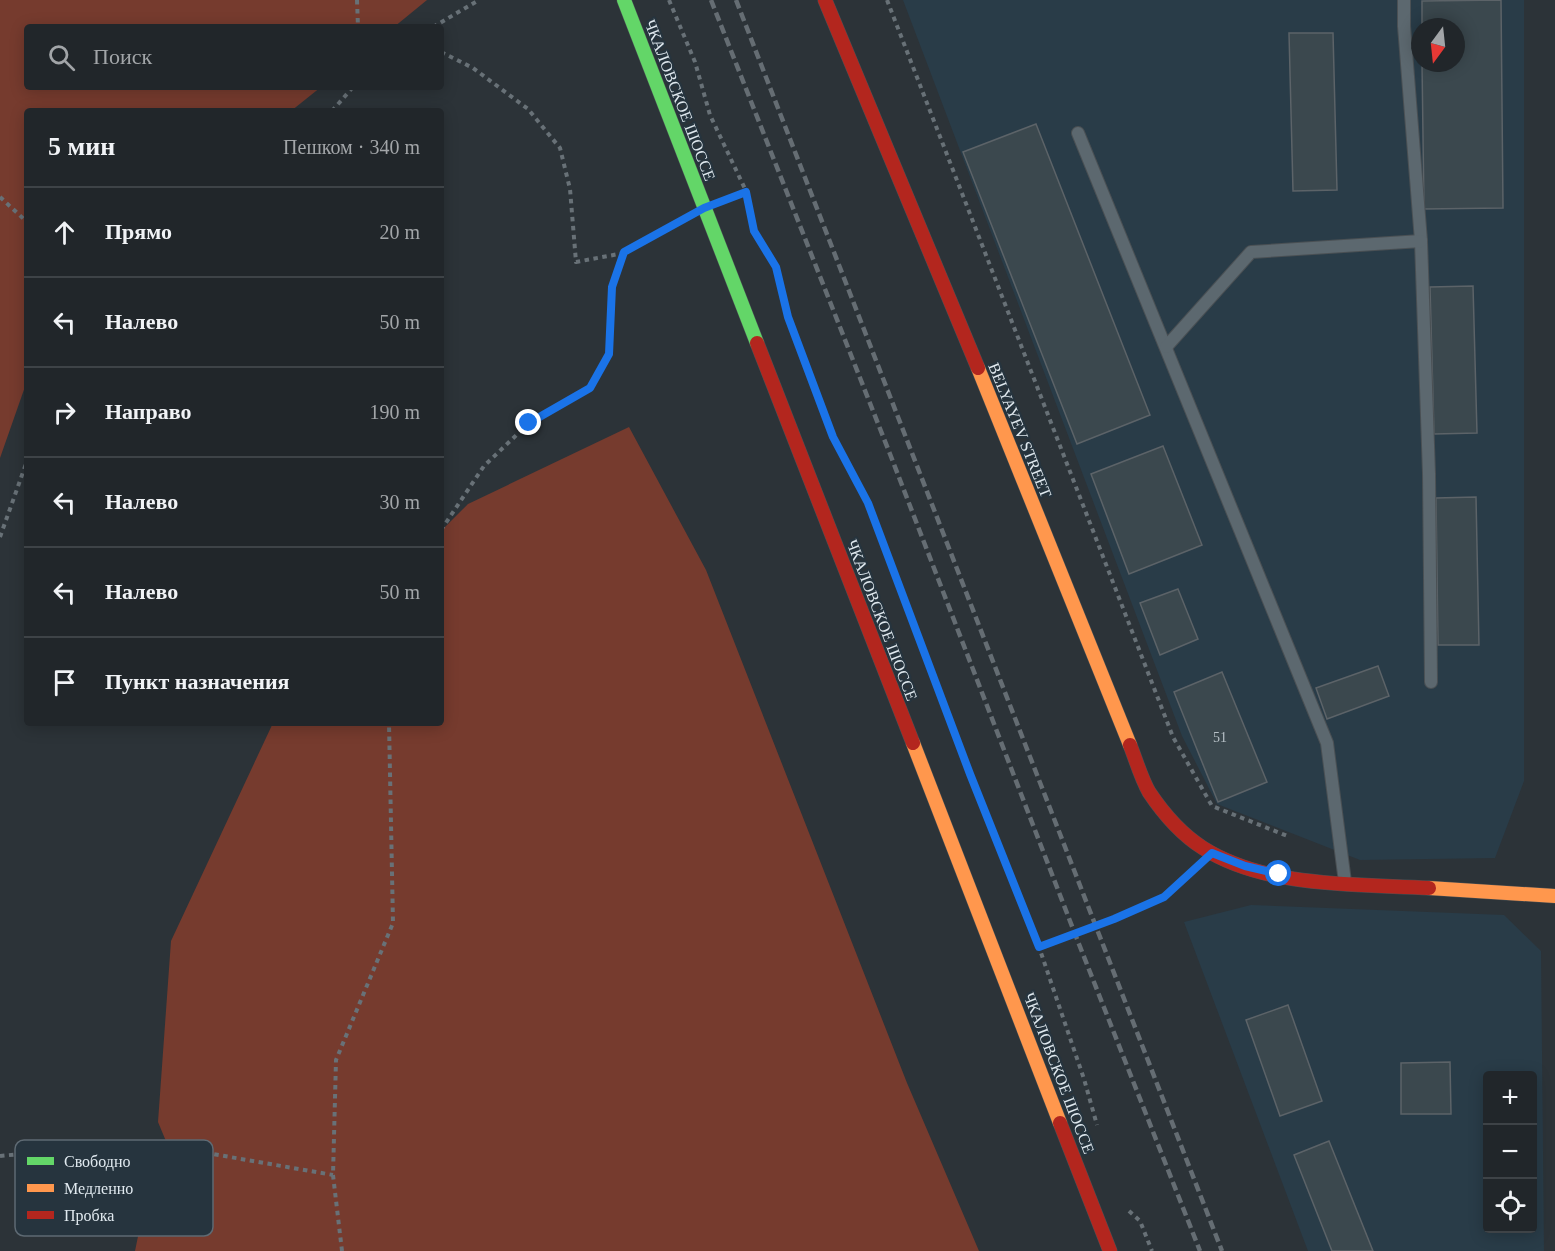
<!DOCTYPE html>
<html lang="ru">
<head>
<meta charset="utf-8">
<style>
	body { margin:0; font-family:Georgia,serif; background:#292e32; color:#f1f3f6 }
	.controls { position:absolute; right:18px; bottom:18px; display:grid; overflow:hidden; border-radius:6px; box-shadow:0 3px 15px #0003 }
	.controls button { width:54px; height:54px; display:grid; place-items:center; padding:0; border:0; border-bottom:2px solid #3e4347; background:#21262a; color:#f1f3f6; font:30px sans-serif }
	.compass { position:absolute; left:1411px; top:18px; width:54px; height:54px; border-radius:50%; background:#21262a; box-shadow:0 3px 15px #0003; rotate:195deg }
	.stop { position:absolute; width:18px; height:18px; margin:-14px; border:4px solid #1a73e8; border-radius:50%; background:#fff }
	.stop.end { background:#1a73e8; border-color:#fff; box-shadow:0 2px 6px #0008 }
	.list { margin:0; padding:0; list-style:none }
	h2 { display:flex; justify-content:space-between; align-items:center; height:78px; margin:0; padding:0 24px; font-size:26px }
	h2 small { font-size:20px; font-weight:400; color:#a2a5a8 }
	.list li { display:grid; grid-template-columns:39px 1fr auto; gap:18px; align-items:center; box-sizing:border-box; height:90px; padding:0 24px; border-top:2px solid #3e4347 }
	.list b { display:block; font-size:22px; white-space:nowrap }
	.list em { font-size:20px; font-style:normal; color:#a2a5a8 }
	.icon { flex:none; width:33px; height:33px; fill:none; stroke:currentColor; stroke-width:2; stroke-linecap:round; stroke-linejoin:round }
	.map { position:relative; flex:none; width:1555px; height:1251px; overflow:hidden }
	.search { position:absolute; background:#21262a; box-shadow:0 3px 15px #0003; left:24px; top:24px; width:420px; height:66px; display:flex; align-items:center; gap:15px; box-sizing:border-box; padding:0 21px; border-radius:6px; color:#a2a5a8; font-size:22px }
	.panel { position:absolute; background:#21262a; box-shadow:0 3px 15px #0003; left:24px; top:108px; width:420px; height:618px; border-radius:6px }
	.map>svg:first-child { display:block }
</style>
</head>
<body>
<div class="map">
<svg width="1555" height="1251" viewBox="0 0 1555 1251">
	<rect width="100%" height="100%" fill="#2c3338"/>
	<g fill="#293c48" fill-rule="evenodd">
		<path d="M903 0H1524V781L1495 858 1360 860 1217 804 1182 736ZM1420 27H1456V63H1420Z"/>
		<path d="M1251 905 1504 915 1541 951 1544 1251H1308L1184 922ZM1488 1076H1532V1228H1488Z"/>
	</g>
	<g fill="#763b2e">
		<polygon points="0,0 427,0 394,27 27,27 27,87 321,87 291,111 27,111 27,381 0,458"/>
		<polygon points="629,427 706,570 907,1083 979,1251 135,1251 143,1212 178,1170 158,1122 171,941 273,723 441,723 441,531 468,504"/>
	</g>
	<g fill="#3b484e" stroke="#5c6368" stroke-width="1.5">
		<polygon points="1501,0 1503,208 1424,209 1422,63 1456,63 1456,27 1422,27 1422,1"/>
		<polygon points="1289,33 1333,33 1337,190 1293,191"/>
		<polygon points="1036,124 1150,415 1077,444 963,152"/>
		<polygon points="1473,286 1477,433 1434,434 1430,287"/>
		<polygon points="1163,446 1202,545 1129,574 1091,474"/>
		<polygon points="1476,497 1479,645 1438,645 1436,498"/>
		<polygon points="1178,589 1198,639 1160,655 1140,603"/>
		<polygon points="1378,666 1389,696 1327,719 1316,688"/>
		<polygon points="1222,672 1267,782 1218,802 1174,692"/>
		<polygon points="1288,1005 1322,1101 1280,1116 1246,1020"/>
		<polygon points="1450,1062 1451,1114 1401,1114 1401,1063"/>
		<polygon points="1329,1141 1373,1251 1332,1251 1294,1155"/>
	</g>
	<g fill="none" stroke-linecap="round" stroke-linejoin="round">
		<defs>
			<g id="lane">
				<polyline points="1404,0 1404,26 1421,241 1429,474 1431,682"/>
				<polyline points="1078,133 1327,743 1345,882"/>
				<polyline points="1166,347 1251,252 1421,241"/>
			</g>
			<polyline id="fast" points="624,0 757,343"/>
			<g id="slow">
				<polyline points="978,368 1130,745"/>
				<polyline points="913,743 1060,1123"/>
				<polyline points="1429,888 1555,896"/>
			</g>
			<g id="jam">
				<polyline points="825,0 978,368"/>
				<polyline points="757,343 913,743"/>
				<path d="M1130 745C1136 760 1141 778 1149 792 1163 813 1181 834 1203 848 1266 888 1357 884 1429 888"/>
				<polyline points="1060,1123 1110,1251"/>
			</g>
		</defs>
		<use href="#lane" stroke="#4a5054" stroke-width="14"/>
		<use href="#fast" stroke="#4a5054" stroke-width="15"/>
		<use href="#slow" stroke="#4a5054" stroke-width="15"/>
		<use href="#jam" stroke="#4a5054" stroke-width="15"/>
		<g stroke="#687177" stroke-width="4" stroke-dasharray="4.5 4.5" stroke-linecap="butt">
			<polyline points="357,0 358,27"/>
			<polyline points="669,0 695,62 710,115 746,191 754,231 775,267 788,317 833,437 868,503 970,774 1039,947 1084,1079 1097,1125"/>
			<polyline points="887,0 1173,737 1212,806 1290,837"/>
			<polyline points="433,27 479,0"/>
			<polyline points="441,52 473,68 528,109 560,148 570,189 576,262 624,253"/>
			<polyline points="332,111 353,87"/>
			<polyline points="0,197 27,222"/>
			<polyline points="733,197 746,191"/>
			<polyline points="441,530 484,466 529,423 589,388 609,354 612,287 624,252 678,223"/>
			<polyline points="0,537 27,461"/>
			<polyline points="1039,947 1114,919 1164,897 1189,874"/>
			<polyline points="0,1156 144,1142 333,1175"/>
			<polyline points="1129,1211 1140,1221 1152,1251"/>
			<polyline points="342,1251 333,1175 336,1060 393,923 389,723"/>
		</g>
		<use href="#lane" stroke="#5c686f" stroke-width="12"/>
		<use href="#fast" stroke="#63d668" stroke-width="14"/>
		<use href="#slow" stroke="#ff974d" stroke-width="14"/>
		<use href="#jam" stroke="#b3261e" stroke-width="14"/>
		<g stroke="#656d73" stroke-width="4.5" stroke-dasharray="9 4.5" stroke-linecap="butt">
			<polyline points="711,0 890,454 1075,934 1200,1251"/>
			<polyline points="736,0 1222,1251"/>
		</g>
	</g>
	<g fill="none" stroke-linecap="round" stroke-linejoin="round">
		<polyline stroke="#1a73e8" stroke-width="8" points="529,423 590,388 609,354 612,287 624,252 704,208 746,192 754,231 776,267 788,317 833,437 868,503 970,774 1039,947 1114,919 1164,897 1212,853 1245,866 1279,874"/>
	</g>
	<g text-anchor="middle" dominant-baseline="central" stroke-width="4.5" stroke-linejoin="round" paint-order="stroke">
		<g font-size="14" fill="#b7c1c7">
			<text x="1220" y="737">51</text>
		</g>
		<g font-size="16" fill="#e0e9ef" stroke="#26343e">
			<text transform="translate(680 100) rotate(69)">ЧКАЛОВСКОЕ ШОССЕ</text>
			<text transform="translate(1020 430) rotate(68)">BELYAYEV STREET</text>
			<text transform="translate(882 620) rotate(69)">ЧКАЛОВСКОЕ ШОССЕ</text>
			<text transform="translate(1059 1073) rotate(69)">ЧКАЛОВСКОЕ ШОССЕ</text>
		</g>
	</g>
	<rect x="15" y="1140" width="198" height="96" rx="9" fill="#26343e" stroke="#5e6a73" stroke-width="1.5"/>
	<rect x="27" y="1157" width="27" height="8" fill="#63d668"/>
	<rect x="27" y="1184" width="27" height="8" fill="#ff974d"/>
	<rect x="27" y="1211" width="27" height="8" fill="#b3261e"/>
	<g font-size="16" fill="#e0e9ef">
		<text x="64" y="1167">Свободно</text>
		<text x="64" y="1194">Медленно</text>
		<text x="64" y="1221">Пробка</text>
	</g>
</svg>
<div class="controls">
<button>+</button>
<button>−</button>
<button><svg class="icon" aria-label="locate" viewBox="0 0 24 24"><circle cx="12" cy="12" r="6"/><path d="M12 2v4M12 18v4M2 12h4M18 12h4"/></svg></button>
</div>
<svg class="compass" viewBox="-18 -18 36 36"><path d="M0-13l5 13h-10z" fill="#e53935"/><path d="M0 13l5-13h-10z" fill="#a2a5a8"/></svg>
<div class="stop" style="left:1279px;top:874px"></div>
<div class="stop end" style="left:529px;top:423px"></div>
<div class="search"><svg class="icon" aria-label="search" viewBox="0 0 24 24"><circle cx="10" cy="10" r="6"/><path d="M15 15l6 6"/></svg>Поиск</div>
<section class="panel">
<h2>5 мин<small>Пешком · 340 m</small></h2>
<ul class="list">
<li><svg class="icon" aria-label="ahead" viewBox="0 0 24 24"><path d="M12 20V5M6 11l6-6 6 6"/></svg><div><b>Прямо</b></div><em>20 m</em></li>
<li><svg class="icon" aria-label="left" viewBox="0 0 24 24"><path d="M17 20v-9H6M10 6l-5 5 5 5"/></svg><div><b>Налево</b></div><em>50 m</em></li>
<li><svg class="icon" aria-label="right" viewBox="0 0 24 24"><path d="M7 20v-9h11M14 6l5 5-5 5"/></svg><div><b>Направо</b></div><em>190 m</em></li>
<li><svg class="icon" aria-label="left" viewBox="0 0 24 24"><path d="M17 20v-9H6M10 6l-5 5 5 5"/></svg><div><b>Налево</b></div><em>30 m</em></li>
<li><svg class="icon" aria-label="left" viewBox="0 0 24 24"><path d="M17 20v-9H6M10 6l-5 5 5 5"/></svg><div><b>Налево</b></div><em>50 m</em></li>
<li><svg class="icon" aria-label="arrive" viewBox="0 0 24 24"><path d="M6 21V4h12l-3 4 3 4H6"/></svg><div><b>Пункт назначения</b></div></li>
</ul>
</section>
</div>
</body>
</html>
